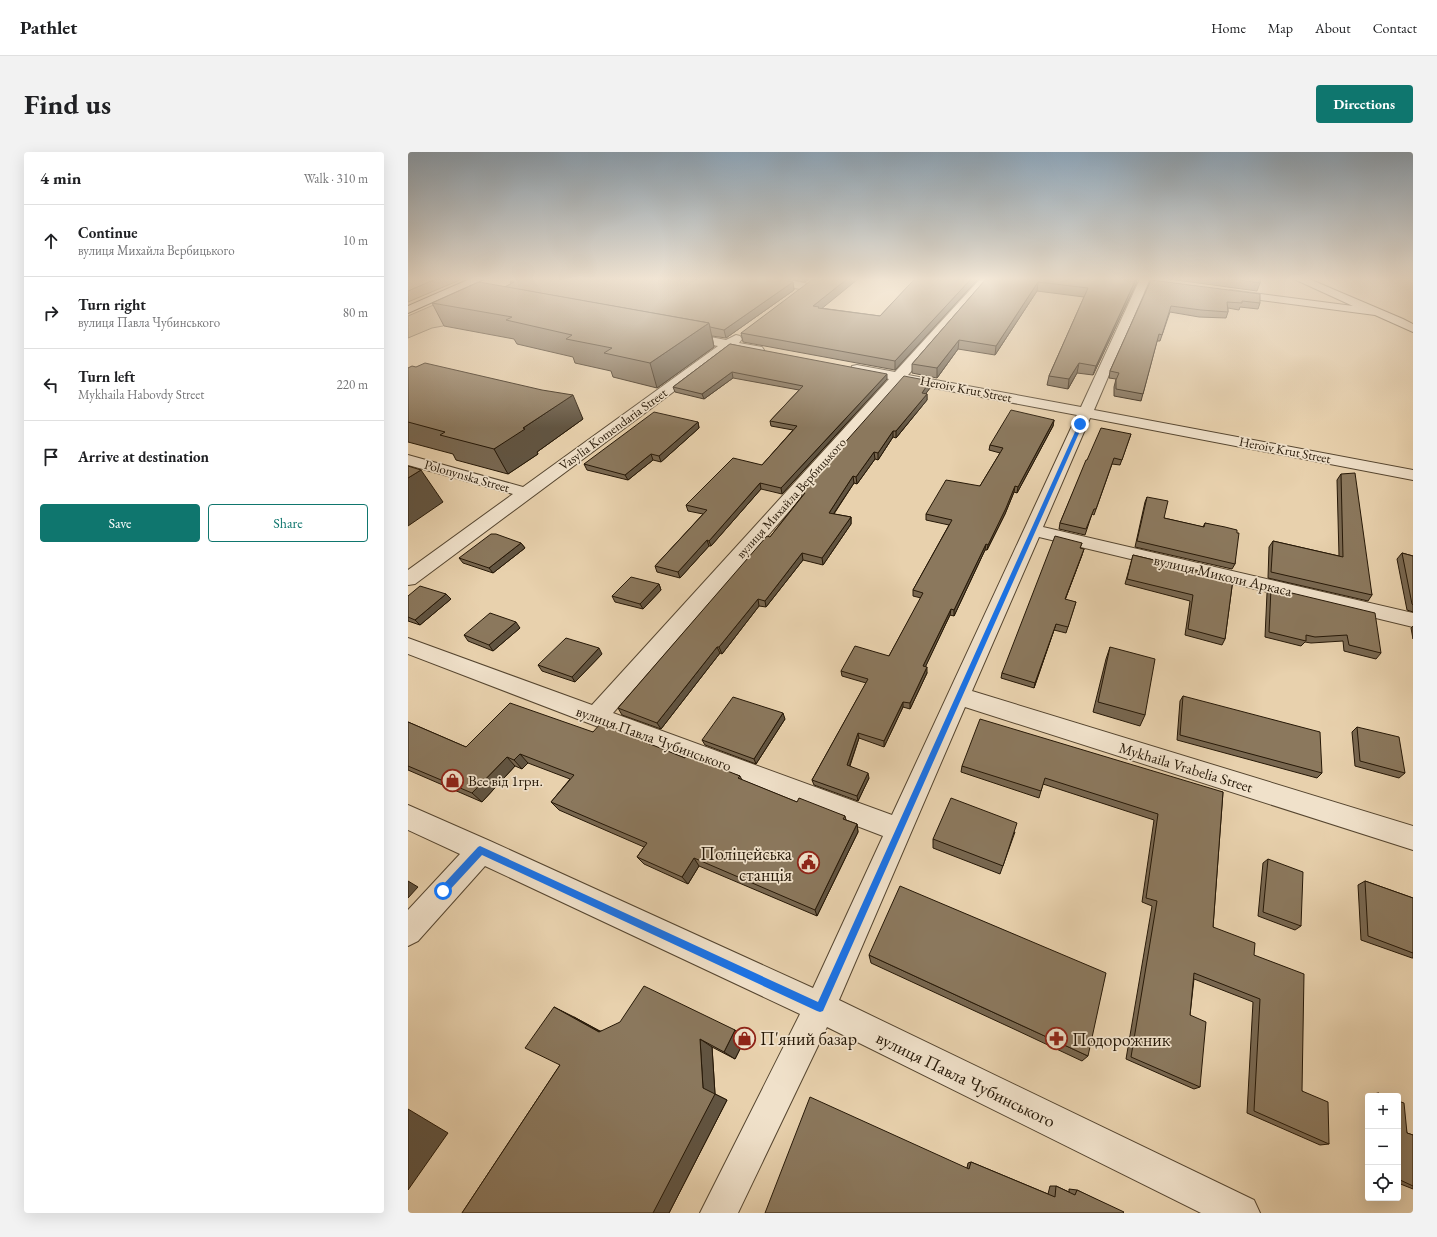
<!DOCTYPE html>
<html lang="en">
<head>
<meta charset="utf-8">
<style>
	body { margin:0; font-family:"EB Garamond",serif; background:#f2f2f2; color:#202124 }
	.controls { position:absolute; right:12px; bottom:12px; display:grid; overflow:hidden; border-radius:4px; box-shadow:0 4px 16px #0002 }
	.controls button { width:36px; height:36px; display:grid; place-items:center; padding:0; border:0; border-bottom:1px solid #e0e0e0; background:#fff; color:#202124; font:20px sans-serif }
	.stop { position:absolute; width:12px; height:12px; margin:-9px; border:3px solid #1a73e8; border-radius:50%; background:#fff }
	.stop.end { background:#1a73e8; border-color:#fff; box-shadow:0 1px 4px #0008 }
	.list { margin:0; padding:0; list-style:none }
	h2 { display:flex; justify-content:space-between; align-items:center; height:52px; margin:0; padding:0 16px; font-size:17px }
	h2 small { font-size:13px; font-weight:400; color:#757577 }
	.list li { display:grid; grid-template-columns:26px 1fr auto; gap:12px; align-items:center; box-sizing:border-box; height:72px; padding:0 16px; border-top:1px solid #e0e0e0 }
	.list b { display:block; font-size:15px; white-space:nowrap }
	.list p { margin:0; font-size:13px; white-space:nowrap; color:#757577 }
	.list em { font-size:13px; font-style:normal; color:#757577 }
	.actions { display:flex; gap:8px; padding:12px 16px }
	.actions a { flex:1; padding:9px 0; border:1px solid #0f766e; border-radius:4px; text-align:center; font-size:14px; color:#0f766e }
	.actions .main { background:#0f766e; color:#fff }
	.icon { flex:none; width:22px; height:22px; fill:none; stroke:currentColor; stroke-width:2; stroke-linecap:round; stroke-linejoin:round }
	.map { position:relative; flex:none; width:1005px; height:1061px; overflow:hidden; border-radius:4px }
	header { display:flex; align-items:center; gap:24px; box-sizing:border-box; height:56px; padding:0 20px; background:#fff; border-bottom:1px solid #e0e0e0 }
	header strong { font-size:19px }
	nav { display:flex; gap:22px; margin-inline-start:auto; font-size:14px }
	.intro { display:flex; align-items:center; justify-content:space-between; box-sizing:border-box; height:96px; padding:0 24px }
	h1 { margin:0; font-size:28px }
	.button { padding:10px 18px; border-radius:4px; background:#0f766e; color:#fff; font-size:14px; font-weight:700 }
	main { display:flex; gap:24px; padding:0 24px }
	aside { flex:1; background:#fff; border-radius:4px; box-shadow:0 4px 16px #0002 }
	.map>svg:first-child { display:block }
</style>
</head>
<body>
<header>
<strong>Pathlet</strong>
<nav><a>Home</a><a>Map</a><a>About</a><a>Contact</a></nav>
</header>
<div class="intro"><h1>Find us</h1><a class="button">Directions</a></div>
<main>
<aside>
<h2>4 min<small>Walk · 310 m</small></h2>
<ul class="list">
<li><svg class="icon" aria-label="ahead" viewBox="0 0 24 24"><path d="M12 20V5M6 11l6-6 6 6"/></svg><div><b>Continue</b><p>вулиця Михайла Вербицького</p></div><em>10 m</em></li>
<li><svg class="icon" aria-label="right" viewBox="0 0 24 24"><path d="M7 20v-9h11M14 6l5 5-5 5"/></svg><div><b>Turn right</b><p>вулиця Павла Чубинського</p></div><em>80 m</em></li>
<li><svg class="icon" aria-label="left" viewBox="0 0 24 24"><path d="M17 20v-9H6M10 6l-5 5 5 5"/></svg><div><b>Turn left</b><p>Mykhaila Habovdy Street</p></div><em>220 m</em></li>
<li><svg class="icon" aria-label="arrive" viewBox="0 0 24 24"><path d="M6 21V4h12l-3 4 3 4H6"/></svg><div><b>Arrive at destination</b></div></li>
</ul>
<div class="actions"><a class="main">Save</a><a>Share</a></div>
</aside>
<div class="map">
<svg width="1005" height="1061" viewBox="0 0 1005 1061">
	<rect width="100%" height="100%" fill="#e8d1ad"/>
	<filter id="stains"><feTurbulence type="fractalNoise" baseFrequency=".005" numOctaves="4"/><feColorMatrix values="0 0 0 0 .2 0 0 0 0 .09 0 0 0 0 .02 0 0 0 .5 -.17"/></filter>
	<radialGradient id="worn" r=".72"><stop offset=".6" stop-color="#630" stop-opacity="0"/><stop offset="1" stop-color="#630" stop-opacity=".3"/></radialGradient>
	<g fill="#c7b291" stroke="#76654c">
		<polygon points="28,127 54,127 0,150 0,139"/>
		<polygon points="51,142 89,149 35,174 24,176 0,186 0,164"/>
	</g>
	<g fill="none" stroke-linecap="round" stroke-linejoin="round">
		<defs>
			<g id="street">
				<path d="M342 127C354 127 397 127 404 135L399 138 347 130Z"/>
				<path d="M572 127H583L500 223 673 255 731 129 732 127H740L741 129 686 258 1005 318V328L682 266 635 375 1005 461V475L631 385 564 539 1005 674V698L557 555 431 848 846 1048 852 1061H793L419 875 330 1061H292L392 862 77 714 10 789 0 794V758L52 702 0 678V653L82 689 405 836 475 684 0 502V486L184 553 481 227 444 220 443 217 444 214 449 213 487 220ZM494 230 669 263 484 663 205 561Z"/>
				<polygon points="886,127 901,127 995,167 1005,172 1005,180 967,163 822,144 817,141 822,138 945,154"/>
				<polygon points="276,180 318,188 328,183 332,184 334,187 331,191 354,195 356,198 354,201 350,202 323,197 7,432 0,433 0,418 105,342 0,313 0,303 115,335 310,194 272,187 270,184 272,181"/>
			</g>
			<polygon id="secondary" points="62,127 76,127 0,161 0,154"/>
		</defs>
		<use href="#street" stroke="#564630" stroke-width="2"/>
		<use href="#secondary" stroke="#261807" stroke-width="2"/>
		<use href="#street" fill="#f0e1ca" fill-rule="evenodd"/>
		<use href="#secondary" fill="#f0e1ca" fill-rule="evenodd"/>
	</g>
	<g fill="#786750" stroke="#261807">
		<polygon points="379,127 401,127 397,130"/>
		<polygon points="507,127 570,127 487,218 335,190 333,181 413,156 472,164"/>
		<polygon points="578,127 728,132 685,223 669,221 660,237 639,233 641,224 676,145 629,139 587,203 550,197 529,226 504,221 504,212"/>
		<polygon points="761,127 852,127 852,131 849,139"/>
		<polygon points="743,128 852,151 850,157 832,155 831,158 820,156 820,160 818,166 791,165 762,160 752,189 749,189 733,249 706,244 706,235 708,227 701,226 702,219"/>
		<polygon points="102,130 385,130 386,138 318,186 304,184 306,195 249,236 205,225 203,219 167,211 165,205 109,192 106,187 36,174 24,151 97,135 103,132"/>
		<polygon points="322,192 479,227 374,342 353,337 303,394 301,394 272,426 249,420 247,414 295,362 280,359 278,353 354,313 385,278 363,274 362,269 391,238 325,226 296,247 267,240 265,235"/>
		<polygon points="0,216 175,267 129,300 130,302 100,322 48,308 45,302 0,290"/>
		<polygon points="522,236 518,241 519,242 519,248 488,286 485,285 470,308 467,307 449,332 446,331 426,362 443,365 443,372 415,413 395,408 358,455 351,454 314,502 312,501 253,577 214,563 210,556 362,385 394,344 393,340"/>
		<polygon points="646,268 645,274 609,341 606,340 597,362 579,398 577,398 546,464 542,463 517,515 519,521 502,557 495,555 476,595 451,586 442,614 461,626 450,649 406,633 404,628 458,531 434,524 433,519 481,504 513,446 505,444 505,438 541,373 518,368 518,362 572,334 592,301 581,298 582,293"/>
		<polygon points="290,270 291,276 253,310 245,308 220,328 179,318 176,312"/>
		<polygon points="723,282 712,313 704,312 686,363 684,362 677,383 651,377 652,371 679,308"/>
		<polygon points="933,322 964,443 960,449 860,426 861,395 865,389 931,404 929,328"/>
		<polygon points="739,345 756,366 795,375 797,371 829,381 827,412 824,417 727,395 737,350"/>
		<polygon points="113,391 117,396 85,421 55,411 51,406"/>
		<polygon points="674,391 672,396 674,403 657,448 668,450 658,481 646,478 626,536 593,526 594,521"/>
		<polygon points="994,401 1005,404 1005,460 999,458 989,407"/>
		<polygon points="725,403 825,427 817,487 814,493 777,483 782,449 717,432"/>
		<polygon points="251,432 253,438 235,457 207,450 204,444"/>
		<polygon points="863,436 973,501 968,507 936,499 935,489 903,491 897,490 893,494 857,485 859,441"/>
		<polygon points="38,442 43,447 12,473 0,469 0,444"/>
		<polygon points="1005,474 1005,487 1003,476"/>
		<polygon points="112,476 85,499 60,489 56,483"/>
		<polygon points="702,495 737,563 732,574 685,560 698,507"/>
		<polygon points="194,502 167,530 134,519 130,513"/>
		<polygon points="775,544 914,621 909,626 769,588 772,549"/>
		<polygon points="377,567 348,612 297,593 294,588"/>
		<polygon points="0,570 58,595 185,580 235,590 277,606 332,624 334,628 389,650 437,664 438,668 449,672 450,680 409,764 291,714 280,732 236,712 229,705 236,695 151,658 143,650 162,627 120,611 114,617 107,614 74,650 0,618"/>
		<polygon points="949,575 997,621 991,626 947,614 944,580"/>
		<polygon points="554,614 815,640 805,775 846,803 894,939 921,992 912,993 839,961 845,850 786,827 782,863 792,935 786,937 718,907 744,754 734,750 746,668 635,632 631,646 553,620"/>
		<polygon points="607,680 592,722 525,696 525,687"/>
		<polygon points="860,707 893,774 887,778 850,764 855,711"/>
		<polygon points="957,729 1005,746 1005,806 1004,806 953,788 950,733"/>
		<polygon points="461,803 680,904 674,909 608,878 463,811"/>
		<polygon points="166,865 192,879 327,878 337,887 327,907 304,895 307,942 319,948 261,1061 54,1061 152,913"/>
		<polygon points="970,941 977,944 962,944 962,943"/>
		<polygon points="990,949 999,981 1005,983 1005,1037 990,1031"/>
		<polygon points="563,1010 640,1042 642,1034 648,1034 661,1040 661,1037 669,1038 715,1061 357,1061 559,1016 560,1011"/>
	</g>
	<g fill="#615441" stroke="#261807">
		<polygon points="396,127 401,127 397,130"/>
		<polygon points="439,127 450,127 412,158 405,154"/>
		<polygon points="563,127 570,127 487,218 487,209"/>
		<polygon points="728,127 729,127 728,132 685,223 688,214"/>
		<polygon points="385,130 386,138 318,186 316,178"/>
		<polygon points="630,130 629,139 587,203 588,194"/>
		<polygon points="301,171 306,195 249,236 242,211"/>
		<polygon points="551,188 550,197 529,226 529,216"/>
		<polygon points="671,211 669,221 660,237 661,227"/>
		<polygon points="324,220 325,226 296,247 294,242"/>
		<polygon points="479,222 479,227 374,342 373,336"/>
		<polygon points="522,229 522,236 514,247 514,241"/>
		<polygon points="519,242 519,248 488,286 488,279"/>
		<polygon points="165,243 175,267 129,300 130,302 100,322 86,297 115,276"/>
		<polygon points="646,268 645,274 609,341 610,335"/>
		<polygon points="290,270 291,276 253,310 251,304"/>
		<polygon points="485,279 485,285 470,308 470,301"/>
		<polygon points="466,300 467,307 449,332 448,325"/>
		<polygon points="243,302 245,308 220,328 217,323"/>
		<polygon points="13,318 35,350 0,374 0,326"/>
		<polygon points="445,324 446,331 422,367 421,361"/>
		<polygon points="352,331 353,337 303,394 301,389"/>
		<polygon points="607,334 606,340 597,362 579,398 580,393"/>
		<polygon points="443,365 443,372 415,413 414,406"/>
		<polygon points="299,388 301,394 272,426 270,420"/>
		<polygon points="113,391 117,396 85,421 81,416"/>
		<polygon points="578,392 577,398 546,464 546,458"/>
		<polygon points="676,397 674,403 655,453 657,447"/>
		<polygon points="394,401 395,408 358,455 357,449"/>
		<polygon points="251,432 253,438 235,457 232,452"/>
		<polygon points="38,442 43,447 12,473 7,468"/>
		<polygon points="350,447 351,454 314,502 311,495"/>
		<polygon points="543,457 542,463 515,520 515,514"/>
		<polygon points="108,470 112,476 85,499 81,493"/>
		<polygon points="648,472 646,478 626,536 627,531"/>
		<polygon points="309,495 312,501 253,577 249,571"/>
		<polygon points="191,496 194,502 167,530 164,525"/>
		<polygon points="519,515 519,521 502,557 502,551"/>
		<polygon points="495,550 495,555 476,595 476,589"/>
		<polygon points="375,561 377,567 348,612 346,607"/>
		<polygon points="450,581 451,586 440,618 439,613"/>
		<polygon points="112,602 120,611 114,617 106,608"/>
		<polygon points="99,605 107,614 74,650 64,641"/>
		<polygon points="460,621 461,626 450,649 449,644"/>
		<polygon points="449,672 450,680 409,764 407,758"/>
		<polygon points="286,706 291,714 280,732 274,725"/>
		<polygon points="0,729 10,735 0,746"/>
		<polygon points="146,855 166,865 209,889 191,880"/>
		<polygon points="327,878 337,887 327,907 316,900"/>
		<polygon points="292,887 304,895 307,942 319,948 261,1061 245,1061 295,936"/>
		<polygon points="0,957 40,981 0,1038"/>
	</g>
	<g fill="#8b785d" stroke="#261807">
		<polygon points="107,127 371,127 385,130 316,178 302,175 301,171 97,135 106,130 102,130"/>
		<polygon points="405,127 439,127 405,154 411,155 410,156 472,164 500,134 507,127 563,127 487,209 333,181"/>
		<polygon points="578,127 728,127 688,214 671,211 661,227 641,224 680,136 630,130 588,194 551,188 529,216 504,212"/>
		<polygon points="825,127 852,127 852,131"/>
		<polygon points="743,128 852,142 852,151 834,149 834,151 819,150 820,160 793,158 763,154 754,183 751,182 735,242 708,237 708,228 711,221 702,219"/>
		<polygon points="71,130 301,171 242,211 196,201 204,196 158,187 164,183 98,168 104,165 24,151"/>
		<polygon points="322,192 479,222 373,336 352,331 301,389 299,388 270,420 247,414 299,358 278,353 325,306 354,313 389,274 362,269 395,234 324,220 294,242 265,235"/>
		<polygon points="17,211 134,238 165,243 115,276 117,277 86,297 32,283 37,280 0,270 0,216 4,214 8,215"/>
		<polygon points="496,224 522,229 514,241 519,242 488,279 485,279 470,301 466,300 448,325 445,324 421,361 443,365 414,406 394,401 357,449 350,447 311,495 309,495 249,571 210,556 359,384 362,385 397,341 393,340"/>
		<polygon points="603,258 646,268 610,335 607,334 598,356 580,393 578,392 546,458 543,457 515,514 519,515 502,551 495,550 476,589 450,581 439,613 460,621 449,644 404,628 460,527 433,519 447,494 481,504 515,441 505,438 544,368 518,362 538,328 572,334 595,296 582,293"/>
		<polygon points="246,260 290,270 251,304 243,302 217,323 176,312"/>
		<polygon points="693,276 723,282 714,308 706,306 688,357 686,357 678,377 652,371 678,308 679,308"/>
		<polygon points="0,314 13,318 0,326"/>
		<polygon points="947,321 964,443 863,420 865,389 935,405 933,322"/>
		<polygon points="739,345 760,349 756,366 796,375 797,371 817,375 829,378 829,381 831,381 827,412 729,389"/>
		<polygon points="83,382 88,382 113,391 81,416 51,406"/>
		<polygon points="647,384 674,391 672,396 676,397 657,447 668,450 660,475 648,472 627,531 594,521"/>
		<polygon points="994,401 1005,404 1005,453 1004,452"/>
		<polygon points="725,403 825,427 817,487 780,477 785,443 719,427"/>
		<polygon points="223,425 251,432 232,452 204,444"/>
		<polygon points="12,434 38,442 7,468 0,465 0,444"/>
		<polygon points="863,436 967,461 973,501 941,493 939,483 907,485 898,483 898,489 861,480"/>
		<polygon points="82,461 108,470 81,493 56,483"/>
		<polygon points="158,486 191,496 164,525 130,513"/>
		<polygon points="702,495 747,507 737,563 690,550"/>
		<polygon points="775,544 912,580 914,621 772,583"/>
		<polygon points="325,545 375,561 346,607 294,588"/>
		<polygon points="102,551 185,580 193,571 233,586 232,588 277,606 279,603 332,624 330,626 389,650 391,646 437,664 435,667 449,672 407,758 286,706 274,725 229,705 239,691 143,650 166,623 112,602 106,608 99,605 64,641 0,614 0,570 58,595"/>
		<polygon points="572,567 815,640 805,775 847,791 846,803 896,822 894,939 920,950 921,992 846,959 852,847 786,821 782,863 798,870 792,935 723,905 749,749 738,746 750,662 637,626 633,639 554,614"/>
		<polygon points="949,575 991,585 997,621 952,609"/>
		<polygon points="543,646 609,671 595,714 525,687"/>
		<polygon points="860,707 895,720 893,774 855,760"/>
		<polygon points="957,729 1005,746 1005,801 960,784"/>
		<polygon points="492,734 698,821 680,904 461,803"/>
		<polygon points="236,834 327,878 316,900 292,887 295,936 307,942 245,1061 54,1061 152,913 117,896 146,855 191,880 212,870"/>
		<polygon points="970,941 977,944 970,944"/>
		<polygon points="402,945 561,1017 563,1010 647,1045 648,1034 667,1043 669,1038 716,1060 715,1061 357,1061"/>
		<polygon points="990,949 996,951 999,981 1005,983 1005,1034 990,1027"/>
	</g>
	<linearGradient id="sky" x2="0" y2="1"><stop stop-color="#8da6ba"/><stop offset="0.46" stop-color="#f5eada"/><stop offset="1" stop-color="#f5eada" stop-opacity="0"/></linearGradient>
	<rect width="1005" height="276" fill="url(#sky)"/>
	<polygon fill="#1a73e8" points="671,271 675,272 415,859 412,860 409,859 74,703 38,742 35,744 32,742 31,739 32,736 70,695 72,694 410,850"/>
	<defs>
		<symbol id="shop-ring" viewBox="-11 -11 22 22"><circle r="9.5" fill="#f0e1ca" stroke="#8f2418" stroke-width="1.5"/><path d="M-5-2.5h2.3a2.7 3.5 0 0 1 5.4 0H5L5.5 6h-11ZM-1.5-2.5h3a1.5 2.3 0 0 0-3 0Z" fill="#8f2418"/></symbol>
		<symbol id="civic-ring" viewBox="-11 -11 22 22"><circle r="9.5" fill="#f0e1ca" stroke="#8f2418" stroke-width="1.5"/><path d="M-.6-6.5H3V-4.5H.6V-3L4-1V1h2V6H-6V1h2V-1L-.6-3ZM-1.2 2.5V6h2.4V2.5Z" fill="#8f2418"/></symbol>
		<symbol id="pharmacy-ring" viewBox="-11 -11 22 22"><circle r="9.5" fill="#f0e1ca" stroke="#8f2418" stroke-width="1.5"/><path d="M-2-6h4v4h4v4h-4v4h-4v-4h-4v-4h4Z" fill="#8f2418"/></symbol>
	</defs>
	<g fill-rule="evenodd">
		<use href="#shop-ring" x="32" y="616" width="25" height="25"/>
		<use href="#civic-ring" x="388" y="698" width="25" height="25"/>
		<use href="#shop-ring" x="324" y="874" width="25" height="25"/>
		<use href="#pharmacy-ring" x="636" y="874" width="25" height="25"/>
	</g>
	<g text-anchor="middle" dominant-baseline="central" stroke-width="3.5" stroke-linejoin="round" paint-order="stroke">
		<g font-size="13" fill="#261807" stroke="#f0e1ca">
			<text transform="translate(558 237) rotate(11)">Heroiv Krut Street</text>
			<text transform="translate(205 277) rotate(-36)">Vasylia Komendaria Street</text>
			<text transform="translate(877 298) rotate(11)">Heroiv Krut Street</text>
			<text transform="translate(59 324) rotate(16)">Polonynska Street</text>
			<text transform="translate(383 346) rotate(-48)">вулиця Михайла Вербицького</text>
		</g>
		<g font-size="15" fill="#261807" stroke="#f0e1ca">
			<text transform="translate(815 423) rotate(13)">вулиця Миколи Аркаса</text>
			<text transform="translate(246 586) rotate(20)">вулиця Павла Чубинського</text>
			<text transform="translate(778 615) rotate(17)">Mykhaila Vrabelia Street</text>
		</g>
		<g font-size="15" fill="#261807" stroke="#f0e1ca" text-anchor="start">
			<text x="60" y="628">Все від 1грн.</text>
		</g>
		<g font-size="18" fill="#261807" stroke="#f0e1ca" text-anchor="start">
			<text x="384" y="701" text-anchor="end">Поліцейська<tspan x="384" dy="21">станція</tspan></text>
			<text x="352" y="886">П'яний базар</text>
			<text x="664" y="887">Подорожник</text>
		</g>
		<g font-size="18" fill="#261807" stroke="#f0e1ca">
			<text transform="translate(558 927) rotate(26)">вулиця Павла Чубинського</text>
		</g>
	</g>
	<rect width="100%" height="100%" filter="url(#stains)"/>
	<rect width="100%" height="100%" fill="url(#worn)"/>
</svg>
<div class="controls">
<button>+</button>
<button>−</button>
<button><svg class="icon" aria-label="locate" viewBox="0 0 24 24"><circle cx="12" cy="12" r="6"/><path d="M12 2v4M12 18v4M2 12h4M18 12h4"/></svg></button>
</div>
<div class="stop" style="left:35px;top:739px"></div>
<div class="stop end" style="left:672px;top:272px"></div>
</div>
</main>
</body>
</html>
